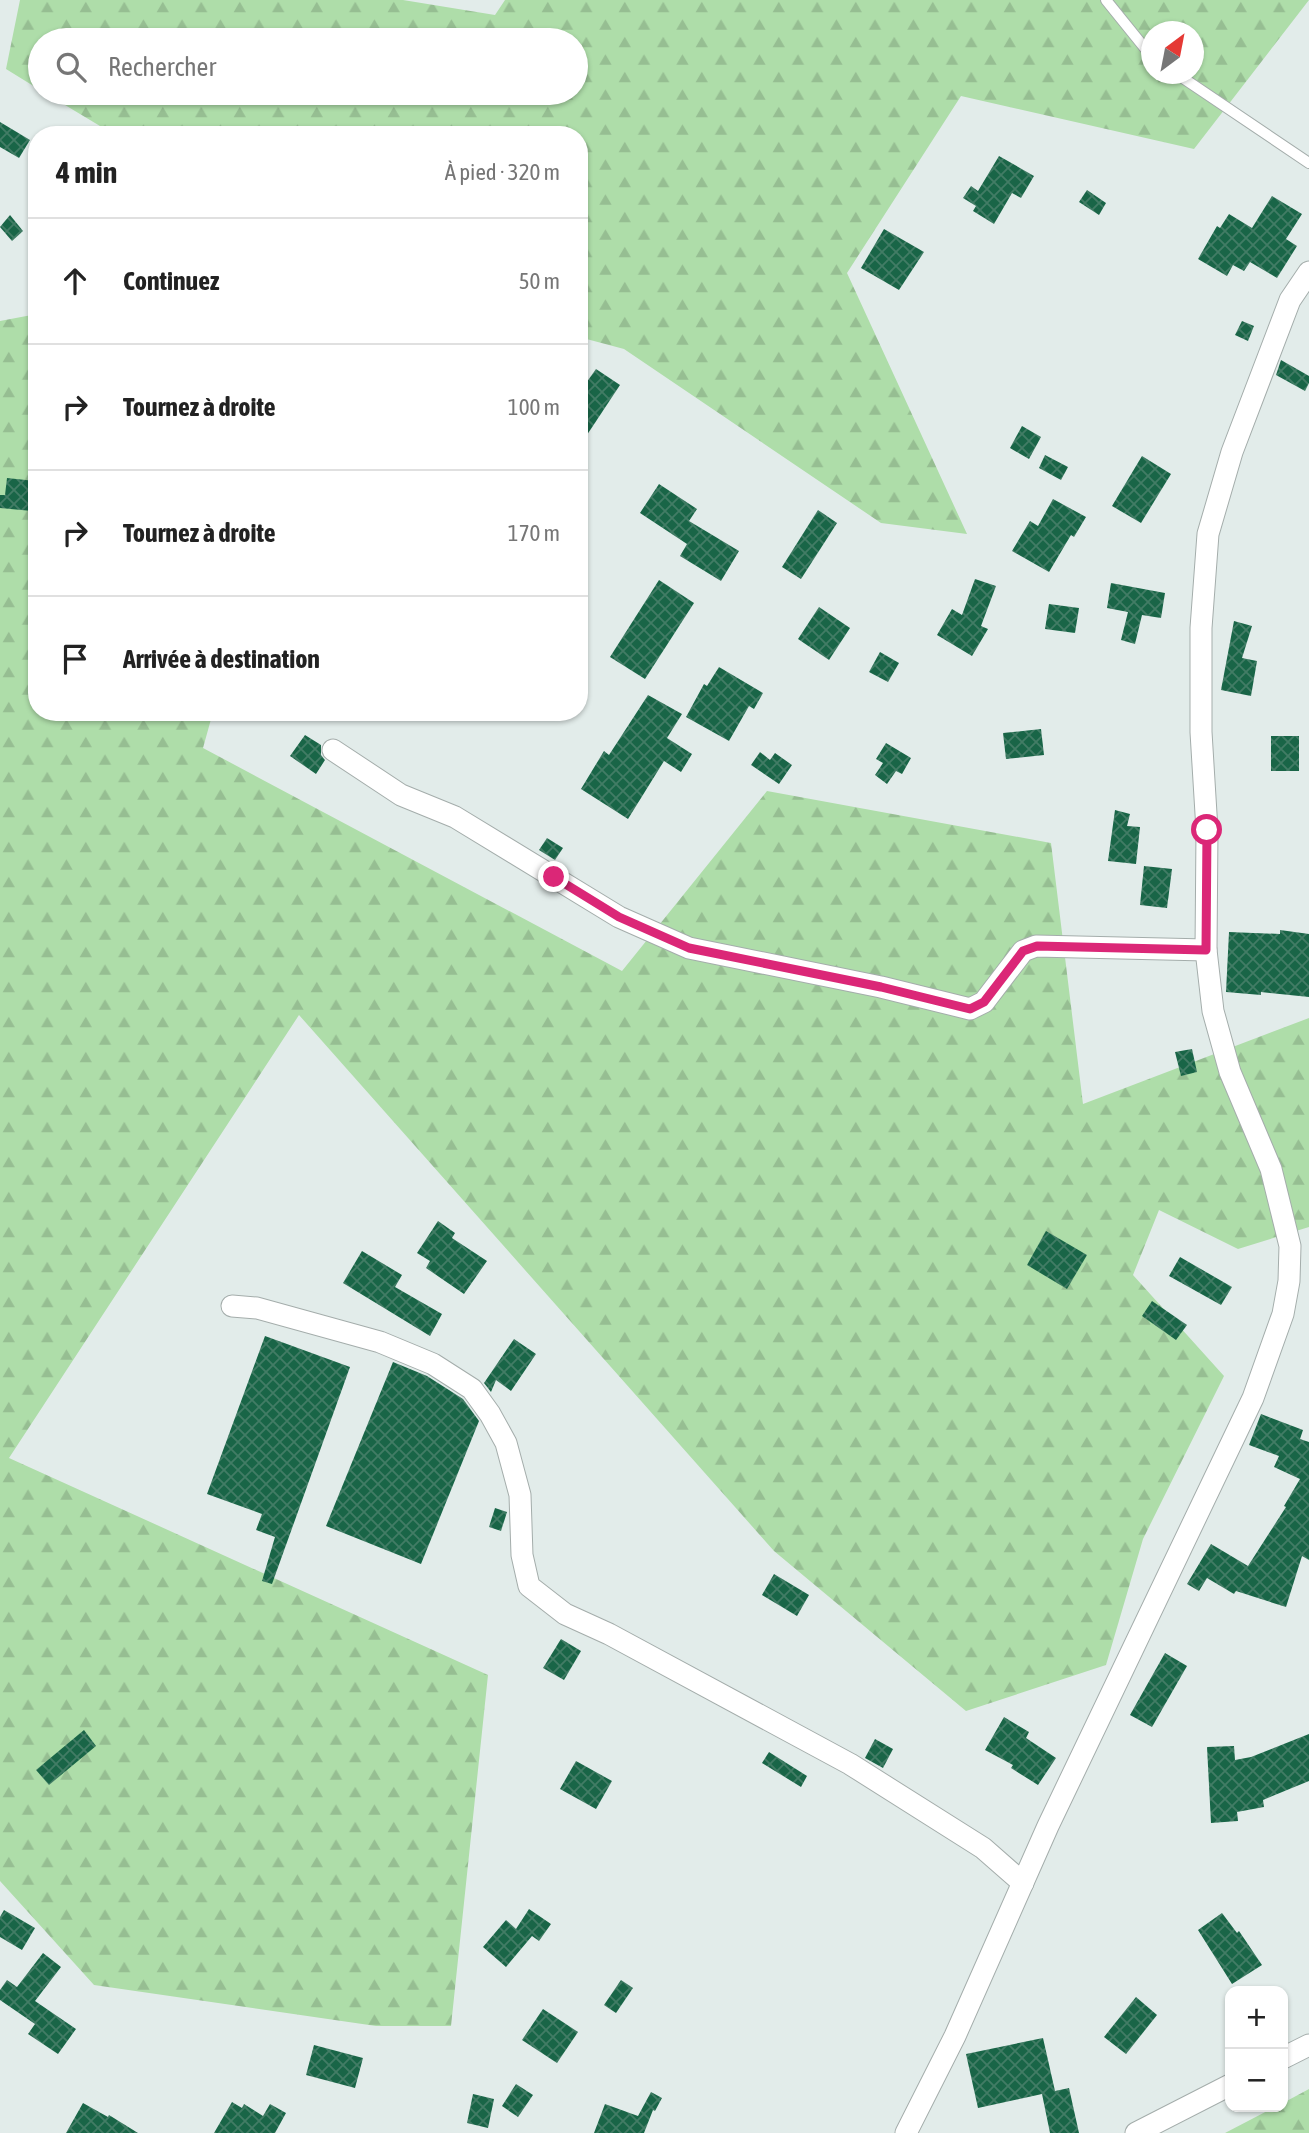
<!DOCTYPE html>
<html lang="fr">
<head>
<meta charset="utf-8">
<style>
	body { margin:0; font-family:"Asap Condensed",sans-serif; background:#f6f6f6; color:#222 }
	.controls { position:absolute; right:21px; bottom:21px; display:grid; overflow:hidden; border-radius:14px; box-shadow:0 2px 5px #0004 }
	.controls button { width:63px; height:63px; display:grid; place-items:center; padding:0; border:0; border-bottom:2px solid #e0e0e0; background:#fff; color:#222; font:35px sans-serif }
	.compass { position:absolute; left:1141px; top:21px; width:63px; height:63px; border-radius:50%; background:#fff; box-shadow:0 2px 5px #0004; rotate:32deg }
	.stop { position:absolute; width:21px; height:21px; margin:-16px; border:5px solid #db2777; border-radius:50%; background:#fff }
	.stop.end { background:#db2777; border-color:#fff; box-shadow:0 2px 7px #0008 }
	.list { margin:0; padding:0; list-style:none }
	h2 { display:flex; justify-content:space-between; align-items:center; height:91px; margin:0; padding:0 28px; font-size:30px }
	h2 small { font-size:23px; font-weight:400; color:#767676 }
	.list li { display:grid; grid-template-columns:46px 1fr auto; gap:21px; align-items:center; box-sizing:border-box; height:126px; padding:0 28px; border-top:2px solid #e0e0e0 }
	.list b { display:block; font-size:26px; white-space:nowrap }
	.list em { font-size:23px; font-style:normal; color:#767676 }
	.icon { flex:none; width:38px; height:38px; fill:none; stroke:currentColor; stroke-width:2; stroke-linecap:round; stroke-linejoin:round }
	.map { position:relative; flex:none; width:1309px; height:2133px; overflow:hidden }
	.search { position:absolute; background:#fff; box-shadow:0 2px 5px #0004; left:28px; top:28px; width:560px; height:77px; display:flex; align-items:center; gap:18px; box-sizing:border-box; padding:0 24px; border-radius:38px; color:#767676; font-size:26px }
	.panel { position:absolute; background:#fff; box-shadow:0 2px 5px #0004; left:28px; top:126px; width:560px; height:595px; border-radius:28px }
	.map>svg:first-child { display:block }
</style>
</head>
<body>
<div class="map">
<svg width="1309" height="2133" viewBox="0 0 1309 2133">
	<defs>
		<pattern id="forest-firs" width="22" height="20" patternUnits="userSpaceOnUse" patternTransform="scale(1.75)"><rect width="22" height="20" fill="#aedda9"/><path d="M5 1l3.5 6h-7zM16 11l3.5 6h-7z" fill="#96be92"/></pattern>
		<pattern id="building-cross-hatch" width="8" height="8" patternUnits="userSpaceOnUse" patternTransform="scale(1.75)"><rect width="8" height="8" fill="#196547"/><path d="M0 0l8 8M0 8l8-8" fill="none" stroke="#427c65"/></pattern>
	</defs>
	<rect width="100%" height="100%" fill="#e2ecea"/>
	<g fill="url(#forest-firs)" fill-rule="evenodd">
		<path d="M20 0H403L495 15 505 0H1309L1194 149 961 96 847 273 967 534 881 523 624 349 579 337V135H115L45 93H576V40H40V90L6 69ZM1152 32H1194V74H1152Z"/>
		<polygon points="37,314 37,712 213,712 203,748 622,971 767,791 1051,843 1083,1104 1309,1018 1309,1227 1238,1249 1159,1210 1133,1275 1224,1376 1143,1539 1106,1665 966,1711 774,1551 299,1015 9,1458 488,1675 451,2026 376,2026 94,1985 0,1881 0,321"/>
		<polygon points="1309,2089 1309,2133 1225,2133 1275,2107 1283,2107 1283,2103"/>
	</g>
	<g fill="url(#building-cross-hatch)">
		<polygon points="0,122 30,140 19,158 0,147"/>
		<polygon points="999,156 1034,176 1021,198 1012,193 994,224 973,211 976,206 963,198 971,186 978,191"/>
		<polygon points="1087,190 1106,203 1099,215 1079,202"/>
		<polygon points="1272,196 1302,214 1286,239 1297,246 1277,278 1250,262 1244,271 1233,265 1227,276 1198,259 1217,226 1220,228 1229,214 1252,228"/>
		<polygon points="10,215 23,231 12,241 0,227"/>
		<polygon points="884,229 924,252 899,290 861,268"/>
		<polygon points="1242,321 1254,326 1248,341 1235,335"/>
		<polygon points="1281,360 1309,376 1309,383 1305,391 1276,375"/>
		<polygon points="596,369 620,385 579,447 579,393"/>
		<polygon points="1022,426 1041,437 1029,459 1010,448"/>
		<polygon points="1045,455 1068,467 1061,480 1039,468"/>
		<polygon points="1142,456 1171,474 1141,523 1112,506"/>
		<polygon points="7,478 35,481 32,511 0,508 0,495 5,495"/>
		<polygon points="659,484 697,509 689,521 739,551 721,581 680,556 687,544 640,513"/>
		<polygon points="1053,499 1086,517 1074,537 1071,535 1049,572 1012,551 1030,521 1038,526"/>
		<polygon points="818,510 837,523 801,579 782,567"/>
		<polygon points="975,579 996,586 981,626 988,629 972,656 937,635 952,609 962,615"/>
		<polygon points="659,580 694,603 645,679 610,657"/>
		<polygon points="1111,583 1165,593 1161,618 1142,615 1135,644 1121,640 1128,612 1107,608"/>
		<polygon points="1049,604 1079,608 1075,633 1045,629"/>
		<polygon points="819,607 850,628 829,660 798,639"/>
		<polygon points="1234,621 1252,626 1242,658 1257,661 1251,696 1221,690"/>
		<polygon points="880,652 899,663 888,682 869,672"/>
		<polygon points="719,667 763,693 754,709 749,706 729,741 686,717 704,684 707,686"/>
		<polygon points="648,695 682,714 667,738 692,754 681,772 664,761 628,819 581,789 604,751 609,755"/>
		<polygon points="1041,729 1044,755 1006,759 1003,733"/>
		<polygon points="305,735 321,745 321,755 325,760 316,774 290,756"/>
		<rect x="1271" y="736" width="28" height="35"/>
		<polygon points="886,743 911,758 902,774 896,771 887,784 875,775 883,763 876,759"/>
		<polygon points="760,752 770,760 775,753 792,765 779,784 751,765"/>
		<polygon points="1115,810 1130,814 1127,826 1140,827 1136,864 1108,861"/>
		<polygon points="547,838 563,848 555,860 539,850"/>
		<polygon points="1144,866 1172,869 1167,908 1140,905"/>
		<polygon points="1280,930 1309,934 1309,997 1261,992 1261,995 1226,992 1229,932 1280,934"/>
		<polygon points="1192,1049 1197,1072 1181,1076 1175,1052"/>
		<polygon points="438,1221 455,1233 452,1238 487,1261 464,1294 426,1268 430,1261 417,1253"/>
		<polygon points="1046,1231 1087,1255 1067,1289 1027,1265"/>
		<polygon points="362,1251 402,1275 395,1287 442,1314 430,1336 343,1283"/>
		<polygon points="1180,1257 1232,1287 1221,1305 1169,1276"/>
		<polygon points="1152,1301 1187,1325 1176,1340 1142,1316"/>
		<polygon points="265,1336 350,1367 272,1584 262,1581 275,1537 256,1530 262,1514 207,1494"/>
		<polygon points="514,1339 536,1354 511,1391 496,1380 491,1392 484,1383"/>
		<polygon points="393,1362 427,1376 463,1399 479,1421 421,1564 326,1526"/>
		<polygon points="1261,1414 1303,1430 1300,1439 1309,1442 1309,1560 1302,1556 1286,1607 1236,1591 1234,1594 1207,1578 1199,1591 1187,1584 1211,1544 1248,1566 1286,1507 1284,1506 1300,1479 1274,1467 1279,1456 1249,1445"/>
		<polygon points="495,1508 507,1512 501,1531 489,1527"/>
		<polygon points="774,1574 809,1595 797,1616 762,1595"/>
		<polygon points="561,1639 581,1651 564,1680 543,1668"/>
		<polygon points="1165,1653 1187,1666 1152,1727 1130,1715"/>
		<polygon points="1004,1717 1029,1732 1026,1738 1056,1758 1038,1785 1011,1768 1013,1765 985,1750"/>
		<polygon points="84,1730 96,1746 49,1785 36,1770"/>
		<polygon points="1309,1734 1309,1781 1263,1800 1264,1807 1237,1812 1238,1821 1211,1823 1207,1747 1234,1746 1235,1760 1251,1757"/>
		<polygon points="875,1739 893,1749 883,1768 865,1758"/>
		<polygon points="769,1752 807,1776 801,1787 762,1763"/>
		<polygon points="576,1761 612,1781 596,1809 560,1789"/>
		<polygon points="529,1909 551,1924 539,1941 532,1936 506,1967 483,1947 506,1920 516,1929"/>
		<polygon points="4,1910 35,1928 22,1950 0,1937 0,1917"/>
		<polygon points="1222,1913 1237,1933 1239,1931 1262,1965 1232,1984 1198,1930"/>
		<polygon points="43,1953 61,1967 35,2001 76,2029 58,2054 28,2034 35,2024 0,2000 0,1990 7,1980 17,1987"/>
		<polygon points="621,1980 633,1988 616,2013 604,2005"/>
		<polygon points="1136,1997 1157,2015 1126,2054 1104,2037"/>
		<polygon points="543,2009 578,2032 557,2063 522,2040"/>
		<polygon points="1043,2038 1055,2091 1069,2088 1079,2133 1050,2133 1042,2094 978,2108 966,2054"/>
		<polygon points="314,2045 363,2058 355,2088 306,2075"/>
		<polygon points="516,2084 533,2095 518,2117 502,2106"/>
		<polygon points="651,2092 662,2098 655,2111 653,2110 644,2133 594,2133 605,2104 638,2116"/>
		<polygon points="473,2094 494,2099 488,2128 467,2123"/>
		<polygon points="232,2102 242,2108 244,2104 263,2116 270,2104 286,2113 275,2133 214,2133"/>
		<polygon points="83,2103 108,2117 109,2115 138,2133 66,2133"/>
	</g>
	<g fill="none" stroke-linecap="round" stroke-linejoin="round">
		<defs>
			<g id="lane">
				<polyline points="1106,0 1152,57"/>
				<polyline points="1177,74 1309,163"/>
			</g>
			<g id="street">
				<polyline points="333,750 401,795 455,817 619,917 689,948 881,987 970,1009 984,1002 1023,951 1036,946 1206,950"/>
				<polyline points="232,1306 257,1308 380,1342 433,1364 472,1389 490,1414 506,1443 520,1495 522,1555 529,1586 565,1614 609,1634 850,1764 983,1848 1023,1883"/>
				<polyline points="1283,2058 1309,2045"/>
				<polyline points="906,2133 955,2036 1048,1826 1253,1398 1283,1314 1289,1281 1290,1246 1271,1169 1230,1072 1213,1011 1206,950 1207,830 1201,732 1201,628 1208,534 1232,452 1290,300 1309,272"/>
				<polyline points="1136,2133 1230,2085"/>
			</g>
		</defs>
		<use href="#lane" stroke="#a4adab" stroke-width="12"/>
		<use href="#street" stroke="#a4adab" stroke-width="23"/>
		<use href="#lane" stroke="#fff" stroke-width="10"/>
		<use href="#street" stroke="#fff" stroke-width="21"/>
	</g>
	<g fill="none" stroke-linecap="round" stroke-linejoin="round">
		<polyline stroke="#db2777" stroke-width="9" points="554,877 619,917 689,948 881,987 970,1009 984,1002 1023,951 1037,946 1206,950 1207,830"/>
	</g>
</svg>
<div class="controls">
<button>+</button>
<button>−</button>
</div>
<svg class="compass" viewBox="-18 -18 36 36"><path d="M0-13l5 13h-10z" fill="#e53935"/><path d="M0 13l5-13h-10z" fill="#767676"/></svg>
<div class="stop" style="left:1207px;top:830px"></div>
<div class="stop end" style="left:554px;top:877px"></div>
<div class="search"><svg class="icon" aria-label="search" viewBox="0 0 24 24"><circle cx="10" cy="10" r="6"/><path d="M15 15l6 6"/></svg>Rechercher</div>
<section class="panel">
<h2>4 min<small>À pied · 320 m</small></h2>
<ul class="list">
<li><svg class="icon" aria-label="ahead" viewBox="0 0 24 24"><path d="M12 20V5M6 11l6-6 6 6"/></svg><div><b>Continuez</b></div><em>50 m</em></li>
<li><svg class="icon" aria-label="right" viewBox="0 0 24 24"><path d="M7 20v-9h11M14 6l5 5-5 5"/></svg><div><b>Tournez à droite</b></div><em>100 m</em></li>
<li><svg class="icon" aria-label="right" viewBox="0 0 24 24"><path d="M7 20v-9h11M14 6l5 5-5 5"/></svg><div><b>Tournez à droite</b></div><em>170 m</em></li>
<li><svg class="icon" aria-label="arrive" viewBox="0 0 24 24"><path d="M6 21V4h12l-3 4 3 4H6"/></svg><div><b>Arrivée à destination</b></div></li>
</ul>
</section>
</div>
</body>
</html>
